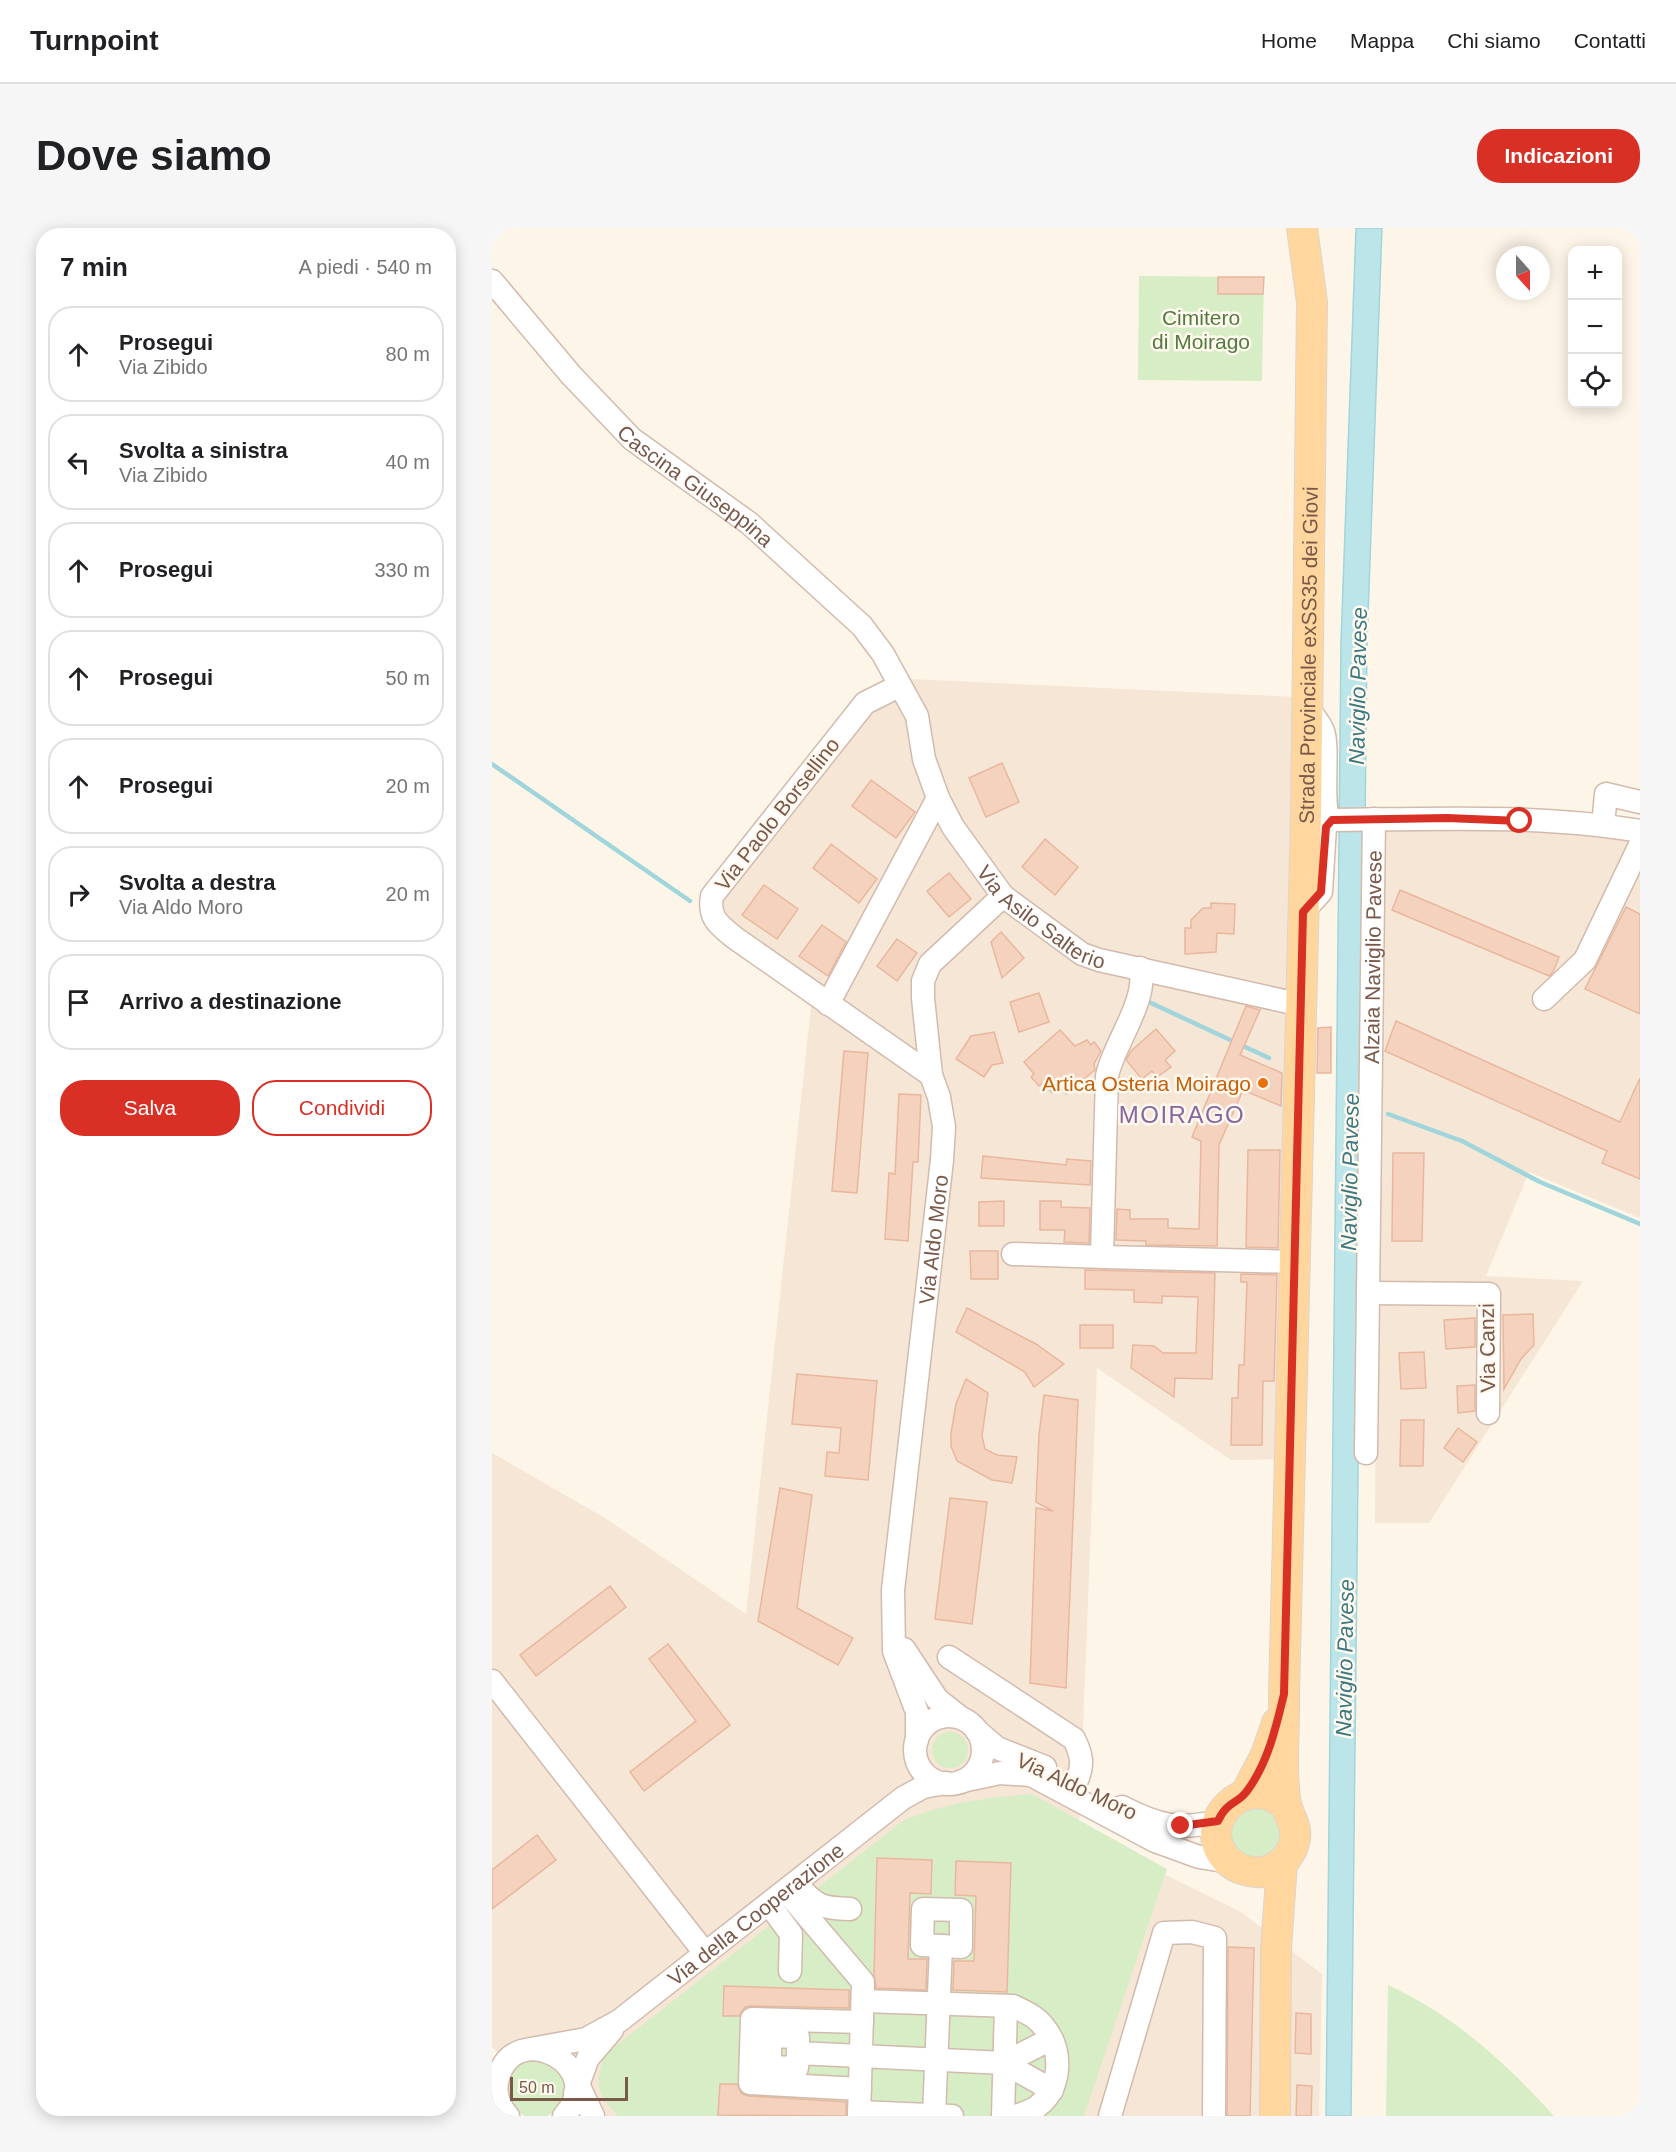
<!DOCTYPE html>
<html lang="it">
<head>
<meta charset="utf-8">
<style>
	body { margin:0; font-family:Helvetica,sans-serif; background:#f6f6f6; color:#202124 }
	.controls { position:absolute; right:18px; top:18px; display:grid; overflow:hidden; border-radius:12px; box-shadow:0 3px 15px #0003 }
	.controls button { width:54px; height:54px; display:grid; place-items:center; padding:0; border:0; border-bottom:2px solid #e0e0e0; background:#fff; color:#202124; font:30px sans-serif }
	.compass { position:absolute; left:1004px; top:18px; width:54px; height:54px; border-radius:50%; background:#fff; box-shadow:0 3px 15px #0003; rotate:159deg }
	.scale { position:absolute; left:18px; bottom:15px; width:118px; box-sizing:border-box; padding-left:6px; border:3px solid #7b594a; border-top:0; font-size:16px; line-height:21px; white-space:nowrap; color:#7b594a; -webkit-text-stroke:4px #fff9f0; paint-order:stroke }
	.stop { position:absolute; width:18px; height:18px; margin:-14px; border:4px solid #d93025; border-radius:50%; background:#fff }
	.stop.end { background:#d93025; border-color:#fff; box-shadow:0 2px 6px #0008 }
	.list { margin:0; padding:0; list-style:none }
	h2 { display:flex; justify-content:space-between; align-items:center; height:78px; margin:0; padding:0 24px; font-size:26px }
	h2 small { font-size:20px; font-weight:400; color:#757577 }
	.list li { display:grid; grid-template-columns:39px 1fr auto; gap:18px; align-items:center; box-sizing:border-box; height:96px; margin:0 12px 12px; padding:0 12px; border:2px solid #e0e0e0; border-radius:24px }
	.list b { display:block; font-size:22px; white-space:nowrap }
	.list p { margin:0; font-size:20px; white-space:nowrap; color:#757577 }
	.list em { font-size:20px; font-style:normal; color:#757577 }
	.actions { display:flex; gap:12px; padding:18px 24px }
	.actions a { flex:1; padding:14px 0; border:2px solid #d93025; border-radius:24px; text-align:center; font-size:21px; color:#d93025 }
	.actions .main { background:#d93025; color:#fff }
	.icon { flex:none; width:33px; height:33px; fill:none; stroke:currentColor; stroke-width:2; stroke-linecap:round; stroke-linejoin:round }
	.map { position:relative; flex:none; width:1148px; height:1888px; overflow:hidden; border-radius:24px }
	header { display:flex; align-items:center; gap:36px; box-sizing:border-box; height:84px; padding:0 30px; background:#fff; border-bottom:2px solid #e0e0e0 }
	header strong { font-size:28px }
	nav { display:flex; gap:33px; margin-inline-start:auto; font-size:21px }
	.intro { display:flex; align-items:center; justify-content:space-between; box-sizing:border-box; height:144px; padding:0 36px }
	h1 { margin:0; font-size:42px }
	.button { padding:15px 27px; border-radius:24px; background:#d93025; color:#fff; font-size:21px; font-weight:700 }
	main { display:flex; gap:36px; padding:0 36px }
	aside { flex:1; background:#fff; border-radius:24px; box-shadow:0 3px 15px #0003 }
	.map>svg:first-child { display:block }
</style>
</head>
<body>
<header>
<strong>Turnpoint</strong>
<nav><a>Home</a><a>Mappa</a><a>Chi siamo</a><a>Contatti</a></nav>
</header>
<div class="intro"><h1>Dove siamo</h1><a class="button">Indicazioni</a></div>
<main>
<aside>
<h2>7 min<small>A piedi · 540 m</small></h2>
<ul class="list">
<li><svg class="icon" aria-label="ahead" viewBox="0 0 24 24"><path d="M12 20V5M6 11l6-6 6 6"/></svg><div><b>Prosegui</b><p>Via Zibido</p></div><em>80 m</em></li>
<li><svg class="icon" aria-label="left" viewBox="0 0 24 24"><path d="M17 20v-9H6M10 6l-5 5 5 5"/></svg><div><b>Svolta a sinistra</b><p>Via Zibido</p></div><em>40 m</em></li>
<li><svg class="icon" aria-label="ahead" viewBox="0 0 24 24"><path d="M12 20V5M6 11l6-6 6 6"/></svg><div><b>Prosegui</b></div><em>330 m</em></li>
<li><svg class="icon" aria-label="ahead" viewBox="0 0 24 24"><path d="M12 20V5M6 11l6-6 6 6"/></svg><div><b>Prosegui</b></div><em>50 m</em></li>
<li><svg class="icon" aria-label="ahead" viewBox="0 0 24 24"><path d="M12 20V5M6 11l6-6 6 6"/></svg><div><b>Prosegui</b></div><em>20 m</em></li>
<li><svg class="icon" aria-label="right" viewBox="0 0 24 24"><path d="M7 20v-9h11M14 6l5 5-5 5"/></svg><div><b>Svolta a destra</b><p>Via Aldo Moro</p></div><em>20 m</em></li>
<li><svg class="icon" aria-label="arrive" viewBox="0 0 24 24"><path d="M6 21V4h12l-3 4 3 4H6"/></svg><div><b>Arrivo a destinazione</b></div></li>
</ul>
<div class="actions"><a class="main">Salva</a><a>Condividi</a></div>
</aside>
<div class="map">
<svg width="1148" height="1888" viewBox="0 0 1148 1888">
	<rect width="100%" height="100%" fill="#fef5e9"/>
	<g fill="#f6e6d6">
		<polygon points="396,450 826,470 807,1231 739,1232 605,1140 587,1604 749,1684 830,1746 827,1888 73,1888 0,1819 0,1225 113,1290 254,1386 319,778 223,708 210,682 366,469"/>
		<polygon points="886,595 1094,604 1148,614 1148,990 1037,944 994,1048 1091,1053 937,1295 883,1295"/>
	</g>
	<g fill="#d7edc5">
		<polygon points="647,48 772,49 770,153 646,152"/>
		<circle cx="458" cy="1522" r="18"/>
		<path d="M540 1566 675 1641 592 1888H126C104 1865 103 1858 112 1827L412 1592C457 1574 492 1570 540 1566Z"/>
		<path d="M775 1578 794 1599 779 1631 753 1630C735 1612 735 1604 748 1583Z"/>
		<path d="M896 1757C963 1788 1013 1834 1062 1888H894Z"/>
		<circle cx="44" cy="1860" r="30"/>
	</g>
	<polygon fill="#bbe5e9" stroke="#a0d5dc" stroke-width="1.5" points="864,0 890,0 875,415 859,1888 834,1888 849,414"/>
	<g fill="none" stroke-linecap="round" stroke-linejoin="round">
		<g stroke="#a0d5dc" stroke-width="4.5">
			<polyline points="0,536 198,673"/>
			<polyline points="659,775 777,830"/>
			<polyline points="896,886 970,913 1048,954 1148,996"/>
		</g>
	</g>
	<g fill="#f5d2be" stroke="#e9b79e" stroke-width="1.5">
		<polygon points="726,49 772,49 771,66 726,66"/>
		<polygon points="510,535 527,574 494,589 477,550"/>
		<polygon points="379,552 423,584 404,610 360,578"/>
		<polygon points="553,611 586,639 563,667 530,639"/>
		<polygon points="339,616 385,651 367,675 321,640"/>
		<polygon points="457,645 479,671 457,689 435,663"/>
		<polygon points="272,657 306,681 285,711 250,687"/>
		<polygon points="908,662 1067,729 1061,744 1057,748 900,682"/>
		<polygon points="719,675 743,676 742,706 725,705 724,724 693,726 693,700 699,700 699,692 711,680 719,680"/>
		<polygon points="1134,679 1148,686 1148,786 1093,761"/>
		<polygon points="330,697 354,714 336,748 307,728"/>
		<polygon points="509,704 532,730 510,750 499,714"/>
		<polygon points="405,711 425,725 405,753 385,738"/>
		<polygon points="547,765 557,794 527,804 518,774"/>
		<polygon points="754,778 768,782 748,827 790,845 789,878 751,862 727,917 725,1018 654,1017 654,1013 624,1012 625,981 638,982 638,991 676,991 676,1000 707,1001 709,913 700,909"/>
		<polygon points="904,793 1128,894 1148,850 1148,951 1110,935 1115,923 893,823"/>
		<polygon points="839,799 839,845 825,845 826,800"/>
		<polygon points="664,801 683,823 673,832 679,839 665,849 660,843 650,851 634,832 639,823"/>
		<polygon points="568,802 583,818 595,812 599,817 602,814 609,823 602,836 603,842 574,866 567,859 560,865 551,855 547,858 539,849 542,846 532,834"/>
		<polygon points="502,804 511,835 500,837 492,849 464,831 479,808"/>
		<polygon points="352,823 376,825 365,965 340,963"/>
		<polygon points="407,866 429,867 426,934 421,934 416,1013 393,1011 397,945 403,946"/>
		<polygon points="756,922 788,922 786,1020 754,1019"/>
		<polygon points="901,925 932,925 930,1013 900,1013"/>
		<polygon points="491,928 574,937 575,931 599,933 598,957 489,950"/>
		<polygon points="512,973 512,998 487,998 487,974"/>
		<polygon points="548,973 569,973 569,979 598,980 597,1015 572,1014 573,1002 548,1002"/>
		<polygon points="478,1023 506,1023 506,1051 479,1051"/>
		<polygon points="593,1042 723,1045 720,1151 683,1150 682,1169 639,1140 641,1117 662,1118 671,1125 704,1125 706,1069 670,1068 670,1075 642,1074 642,1062 593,1061"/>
		<polygon points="749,1046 785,1047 782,1153 771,1153 770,1217 739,1217 740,1170 746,1170 747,1137 752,1137 755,1054 749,1054"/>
		<polygon points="475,1080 544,1116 572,1136 542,1159 533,1144 464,1104"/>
		<polygon points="1041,1086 1042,1117 1029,1131 1012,1161 1011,1087"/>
		<polygon points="983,1090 983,1119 954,1121 952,1092"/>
		<rect x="588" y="1097" width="33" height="23"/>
		<polygon points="932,1124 934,1160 909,1161 907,1125"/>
		<polygon points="305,1146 385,1153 376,1252 333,1248 335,1224 347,1225 349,1200 300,1196"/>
		<polygon points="474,1151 496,1165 490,1208 493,1221 505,1227 525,1229 520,1255 500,1252 465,1233 459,1218 459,1205 464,1176"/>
		<polygon points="983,1157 983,1183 966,1185 965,1158"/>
		<polygon points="552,1167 586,1172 574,1460 538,1455 544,1280 561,1283 544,1274 547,1207"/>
		<polygon points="909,1192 932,1192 931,1238 908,1238"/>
		<polygon points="966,1200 985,1214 971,1234 952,1220"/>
		<polygon points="288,1260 320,1267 305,1380 361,1410 346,1437 266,1393"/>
		<polygon points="458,1270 495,1274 480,1396 443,1391"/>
		<polygon points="118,1358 134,1379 44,1448 28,1427"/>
		<polygon points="176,1416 238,1497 152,1563 138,1544 204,1493 157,1431"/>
		<polygon points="45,1607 64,1632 0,1681 0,1642"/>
		<polygon points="385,1630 440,1632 439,1666 418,1665 416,1731 435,1731 434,1762 384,1760 382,1746"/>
		<polygon points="464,1633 519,1635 515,1764 461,1762 462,1733 482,1733 484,1668 463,1667"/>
		<polygon points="736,1719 762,1720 758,1888 735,1888"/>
		<polygon points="232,1758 357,1762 357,1780 260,1778 253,1779 247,1788 231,1788"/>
		<polygon points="804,1785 819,1786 819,1826 803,1825"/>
		<polygon points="228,1856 245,1856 250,1866 257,1868 354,1874 354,1888 226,1887"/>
		<polygon points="805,1857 820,1858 819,1888 804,1888"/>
	</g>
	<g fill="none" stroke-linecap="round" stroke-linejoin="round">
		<defs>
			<g id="minor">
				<path id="s1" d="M0 53 79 147 140 211 257 295 370 398 391 426 425 488 432 531 446 570 461 599 511 668 590 726 607 732 810 777"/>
				<path d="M407 458 373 475 220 668C216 690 227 697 243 710L439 847"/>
				<path d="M815 479C820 486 828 495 831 503 838 522 827 583 840 592"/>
				<polyline points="1111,597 1114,566 1148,574"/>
				<path d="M811 684 829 664 833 599 840 592C942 591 1047 586 1148 603"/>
				<path d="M648 740C657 771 621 817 615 848L610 1026 613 1029 804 1034"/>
				<polyline points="1052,771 1093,732 1148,617"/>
				<polyline points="336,776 446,570"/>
				<polyline points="521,1026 613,1029"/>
				<polyline points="876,1065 997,1066 996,1185"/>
				<path id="s2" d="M874 1225 882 591"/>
				<polyline points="412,1421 445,1471 469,1490"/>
				<path d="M457 1429 582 1511C590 1527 592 1538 584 1554"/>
				<polyline points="0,1453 213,1725"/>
				<circle cx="457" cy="1522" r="34"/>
				<polyline points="485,1503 505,1520 553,1539"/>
				<path id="s3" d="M425 1512V1484L402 1423 401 1362 450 932 452 899 447 869 439 847 431 770V753L438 736 511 668"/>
				<polyline points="470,1553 508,1545 539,1547 663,1613 707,1629 738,1634"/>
				<path d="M630 1579C665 1597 687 1603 726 1593"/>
				<path d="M305 1656C324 1679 330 1680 358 1681"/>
				<polyline points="294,1663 371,1754 367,1888"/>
				<polyline points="277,1676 299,1706 298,1743"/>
				<polygon points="431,1681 469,1682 469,1719 430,1717"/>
				<path d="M371 1773 521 1778C533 1784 544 1788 552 1799 571 1822 570 1859 546 1878 540 1883 531 1885 524 1888"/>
				<path id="s4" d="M39 1821 94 1811 127 1793 411 1570 431 1559 454 1555"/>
				<polyline points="306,1825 305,1840 278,1839 278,1808 306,1809 306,1825 512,1835 560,1862"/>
				<polyline points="512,1835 559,1811"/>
				<polyline points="84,1852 101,1888"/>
				<polyline points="368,1861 258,1855 260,1791 370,1794"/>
				<polyline points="83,1865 96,1830 120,1802"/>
				<polyline points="367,1884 460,1888"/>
				<path d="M16 1888C6 1877 2 1864 6 1850 23 1788 118 1839 72 1888"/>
				<polyline points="442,1888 449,1718"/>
				<polyline points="511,1888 514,1778"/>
				<polyline points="618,1888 672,1705 700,1704 723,1710 722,1888"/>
			</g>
			<g id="major">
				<polyline points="753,1567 774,1527 785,1495"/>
				<path id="s5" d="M795 1579C756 1539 699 1595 736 1633 745 1641 758 1645 770 1644 785 1642 798 1630 802 1615 807 1599 797 1590 794 1576 788 1542 793 1501 792 1466L814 587 820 74 810 0"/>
				<polyline points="783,1888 784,1721 790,1635"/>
			</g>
		</defs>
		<use href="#minor" stroke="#d2bbad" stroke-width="25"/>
		<use href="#major" stroke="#ddd4d0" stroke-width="32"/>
		<use href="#minor" stroke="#fff" stroke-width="22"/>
		<use href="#major" stroke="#ffd79e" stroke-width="30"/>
	</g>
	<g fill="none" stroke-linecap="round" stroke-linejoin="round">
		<path stroke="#d93025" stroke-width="8" d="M689 1598 726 1593C735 1573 746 1576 755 1563 776 1535 784 1499 792 1466L811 684 829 664 834 599 840 592 955 590 1028 593"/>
	</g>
	<circle fill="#e8710a" stroke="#fff9f0" stroke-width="2" cx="771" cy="855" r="6"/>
	<g text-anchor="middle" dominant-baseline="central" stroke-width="5" stroke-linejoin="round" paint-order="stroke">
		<g font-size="21" fill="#527b3e" stroke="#fff9f0">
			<text x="709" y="89">Cimitero<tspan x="709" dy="24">di Moirago</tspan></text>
		</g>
		<g font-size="21" fill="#7b594a" stroke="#fff9f0">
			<text stroke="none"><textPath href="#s1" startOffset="290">Cascina Giuseppina</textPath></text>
			<text stroke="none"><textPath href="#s5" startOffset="1400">Strada Provinciale exSS35 dei Giovi</textPath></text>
			<text transform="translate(285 586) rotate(-52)">Via Paolo Borsellino</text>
			<text stroke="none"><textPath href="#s1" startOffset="860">Via Asilo Salterio</textPath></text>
			<text stroke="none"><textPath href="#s2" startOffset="496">Alzaia Naviglio Pavese</textPath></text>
			<text stroke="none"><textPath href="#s3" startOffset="507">Via Aldo Moro</textPath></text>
			<text transform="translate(995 1120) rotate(-91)">Via Canzi</text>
			<text transform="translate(585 1558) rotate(25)">Via Aldo Moro</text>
			<text stroke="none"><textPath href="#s4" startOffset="267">Via della Cooperazione</textPath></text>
		</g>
		<g font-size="21" fill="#c56008" stroke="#fff9f0" text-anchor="end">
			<text x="759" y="855">Artica Osteria Moirago</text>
		</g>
		<g font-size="22" font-style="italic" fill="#3c7880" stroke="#fff9f0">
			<text transform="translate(866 458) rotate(-89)">Naviglio Pavese</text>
			<text transform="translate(858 944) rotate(-89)">Naviglio Pavese</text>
			<text transform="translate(853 1430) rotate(-89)">Naviglio Pavese</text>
		</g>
		<g font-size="24" letter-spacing="1.5" fill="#88669e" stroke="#fff9f0">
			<text x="690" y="886">MOIRAGO</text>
		</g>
	</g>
</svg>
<div class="controls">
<button>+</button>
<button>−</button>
<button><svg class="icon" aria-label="locate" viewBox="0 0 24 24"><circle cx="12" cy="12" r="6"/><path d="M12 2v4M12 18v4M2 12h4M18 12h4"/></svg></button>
</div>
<svg class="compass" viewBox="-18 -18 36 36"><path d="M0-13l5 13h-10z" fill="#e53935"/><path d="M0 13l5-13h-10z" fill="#757577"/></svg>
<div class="scale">50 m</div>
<div class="stop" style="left:1028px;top:593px"></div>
<div class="stop end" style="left:689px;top:1598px"></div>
</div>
</main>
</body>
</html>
